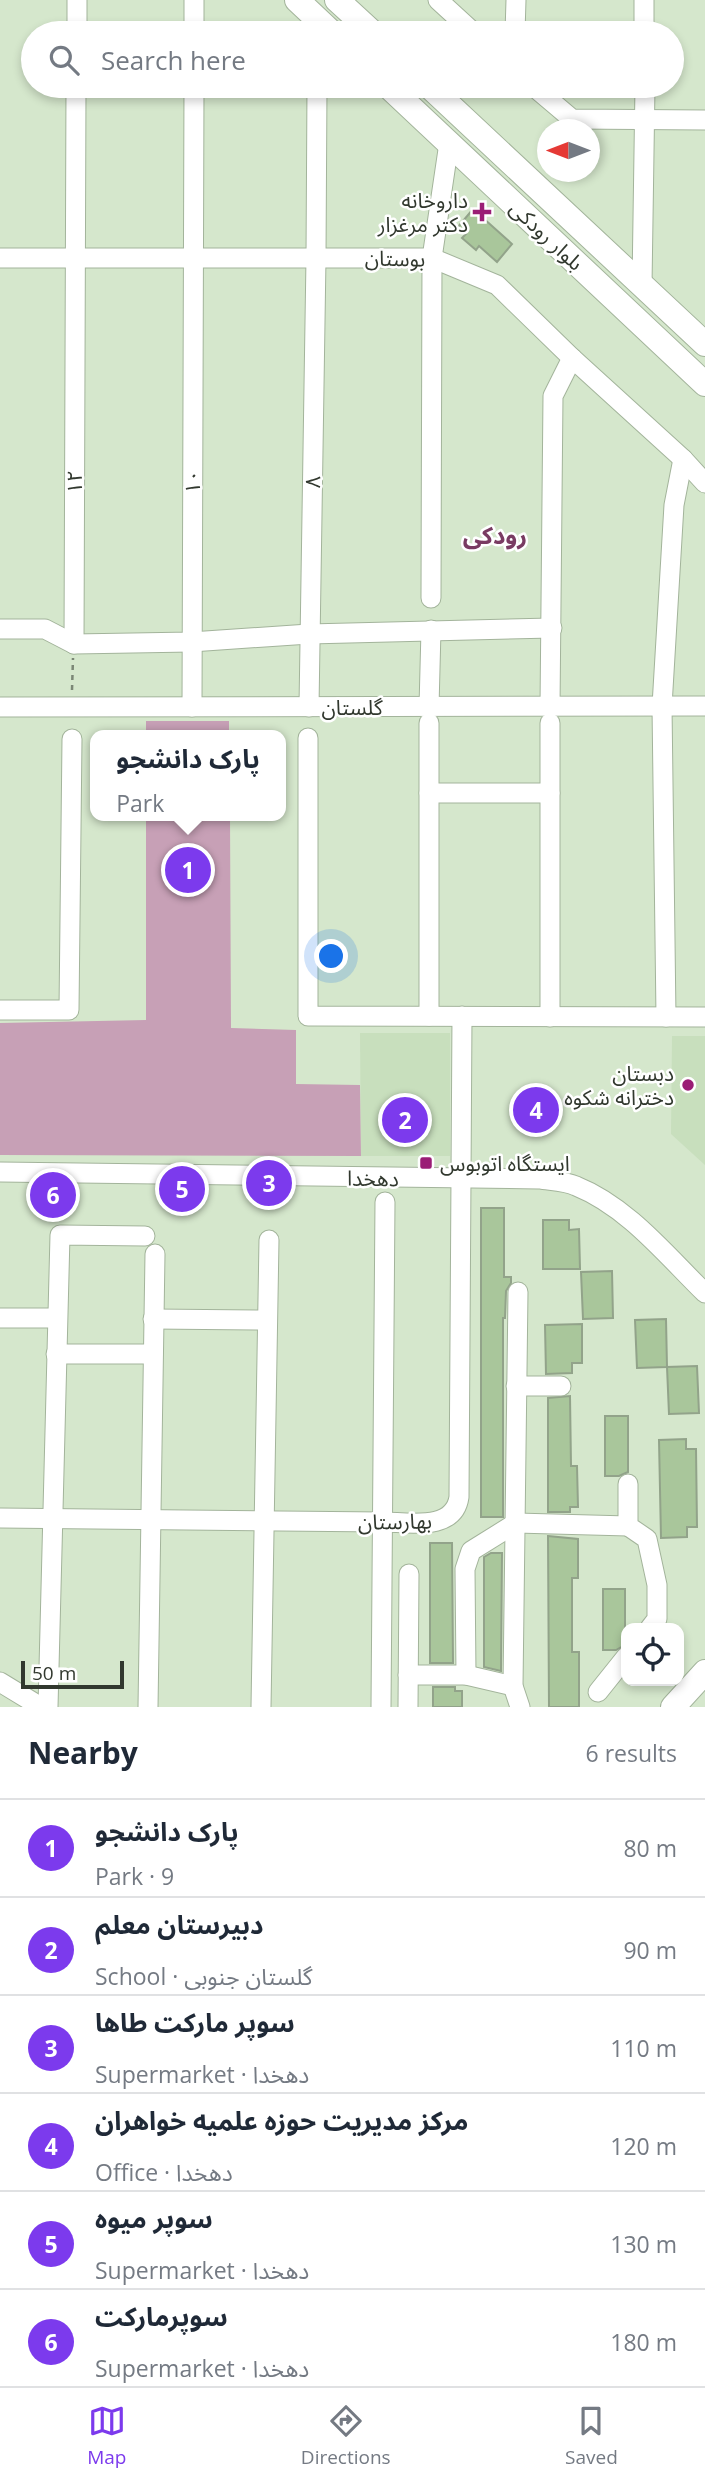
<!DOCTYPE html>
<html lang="en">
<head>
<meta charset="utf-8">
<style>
	body { margin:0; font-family:"Open Sans","Noto Sans Arabic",sans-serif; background:#f2f2f3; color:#1f2937 }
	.controls { position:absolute; right:21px; bottom:21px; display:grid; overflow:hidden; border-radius:14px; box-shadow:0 4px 10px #0003 }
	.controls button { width:63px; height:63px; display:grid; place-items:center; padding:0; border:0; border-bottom:2px solid #e0e1e3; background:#fff; color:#1f2937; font:35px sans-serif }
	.compass { position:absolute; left:537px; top:119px; width:63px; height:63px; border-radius:50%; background:#fff; box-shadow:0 4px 10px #0003; rotate:270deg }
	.scale { position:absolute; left:21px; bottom:18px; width:103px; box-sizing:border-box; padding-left:7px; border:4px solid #31382e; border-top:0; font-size:19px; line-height:24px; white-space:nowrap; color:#31382e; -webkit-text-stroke:5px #fff; paint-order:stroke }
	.you { position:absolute; left:332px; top:957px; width:24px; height:24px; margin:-18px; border:5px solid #fff; border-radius:50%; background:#1a73e8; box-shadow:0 0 0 10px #1a73e833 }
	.badge { display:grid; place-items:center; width:46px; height:46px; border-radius:50%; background:#7c3aed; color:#fff; font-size:23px; font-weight:700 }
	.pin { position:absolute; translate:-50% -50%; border:4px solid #fff; box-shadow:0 2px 7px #0006 }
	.popup { position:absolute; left:90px; top:730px; width:196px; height:91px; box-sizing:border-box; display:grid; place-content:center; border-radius:14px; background:#fff; filter:drop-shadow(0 2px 5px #0005); font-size:23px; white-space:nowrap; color:#747a83 }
	.popup b { font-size:26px; color:#1f2937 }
	.popup::after { content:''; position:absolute; left:50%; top:100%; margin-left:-14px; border:14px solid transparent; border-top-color:#fff }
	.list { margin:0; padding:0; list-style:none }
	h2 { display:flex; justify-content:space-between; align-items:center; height:91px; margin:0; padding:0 28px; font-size:30px }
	h2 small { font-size:23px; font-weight:400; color:#747a83 }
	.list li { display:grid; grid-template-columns:46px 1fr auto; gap:21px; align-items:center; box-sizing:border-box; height:98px; padding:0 28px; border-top:2px solid #e0e1e3 }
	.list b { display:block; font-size:26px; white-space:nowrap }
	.list p { margin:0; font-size:23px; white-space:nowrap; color:#747a83 }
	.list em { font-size:23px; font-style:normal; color:#747a83 }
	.icon { flex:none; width:38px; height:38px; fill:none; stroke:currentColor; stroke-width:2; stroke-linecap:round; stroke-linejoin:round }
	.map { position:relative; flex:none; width:705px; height:1707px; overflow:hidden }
	.search { position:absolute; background:#fff; box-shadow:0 4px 10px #0003; left:21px; right:21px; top:21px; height:77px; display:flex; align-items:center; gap:18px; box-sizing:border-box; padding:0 24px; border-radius:38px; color:#747a83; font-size:26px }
	.sheet { height:679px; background:#fff }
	nav { display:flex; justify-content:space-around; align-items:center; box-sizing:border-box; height:98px; border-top:2px solid #e0e1e3; background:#fff; font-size:19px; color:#747a83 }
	nav a { display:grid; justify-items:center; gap:4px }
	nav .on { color:#7c3aed }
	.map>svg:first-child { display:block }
</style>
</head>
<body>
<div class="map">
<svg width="705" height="1707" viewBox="0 0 705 1707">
	<rect width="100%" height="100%" fill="#d5e7cc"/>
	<g fill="#c8dfbd">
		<polygon points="360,1033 450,1033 450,1156 361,1156"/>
		<polygon points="672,1036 705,1036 705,1165 671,1134"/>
	</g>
	<g fill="#c7a0b6">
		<rect x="146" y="721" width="83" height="14"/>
		<polygon points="146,816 230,816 231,1028 296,1030 296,1084 360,1085 361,1156 0,1155 0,1023 146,1020"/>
	</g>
	<g fill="#a9c69b" stroke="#92a38a" stroke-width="2">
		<polygon points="473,209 512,244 497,262 479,246 476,250 462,238 466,234 458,227"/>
		<polygon points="481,1208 504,1208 504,1277 511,1277 511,1283 506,1291 505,1318 503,1318 503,1517 481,1517"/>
		<polygon points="543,1220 569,1220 569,1230 579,1229 580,1269 543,1269"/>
		<polygon points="612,1271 613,1318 583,1319 581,1272"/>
		<polygon points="666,1319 667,1367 637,1368 635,1320"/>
		<polygon points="582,1324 582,1363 572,1363 572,1373 546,1374 545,1325"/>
		<polygon points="697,1366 699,1413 669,1414 667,1367"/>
		<polygon points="570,1396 571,1466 577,1466 578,1507 570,1507 570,1512 548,1512 548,1398"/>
		<polygon points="605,1416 628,1416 628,1472 619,1476 605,1476"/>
		<polygon points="686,1439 686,1449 696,1449 697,1527 687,1527 687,1537 661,1538 659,1440"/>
		<polygon points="548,1536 578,1539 578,1578 572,1578 572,1652 579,1652 579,1707 549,1707"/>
		<polygon points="430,1543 452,1543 453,1663 430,1663"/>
		<polygon points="491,1553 502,1553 501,1671 484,1667 484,1557"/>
		<polygon points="603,1589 625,1589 625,1645 616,1650 603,1650"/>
		<polygon points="433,1687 455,1687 455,1691 462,1691 462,1707 433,1707"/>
	</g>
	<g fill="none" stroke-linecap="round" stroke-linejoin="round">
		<defs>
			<g id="minor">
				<polyline points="438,0 474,33"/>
				<polyline points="644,0 644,33"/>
				<polyline points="77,33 77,0"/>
				<polyline points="194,33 194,0"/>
				<polyline points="515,33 516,0"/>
				<polyline points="533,86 572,119 705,120"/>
				<polyline points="0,258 432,258 497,285 572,358 683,459 705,483"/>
				<polyline points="642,285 645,86"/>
				<polyline points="431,598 432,258 449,143"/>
				<polyline points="0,629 45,629 74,644 191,642 309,634 552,628"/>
				<polyline points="74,644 76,86"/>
				<polyline points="0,707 705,706"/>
				<polyline points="192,707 194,86"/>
				<polyline points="309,707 316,258 317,86"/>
				<polyline points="429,707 431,630"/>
				<polyline points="550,707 553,396 572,358"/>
				<polyline points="308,738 308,1016 705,1017"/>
				<polyline points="429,793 550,793"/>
				<polyline points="0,1010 69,1010 72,739"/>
				<polyline points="429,1016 429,723"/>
				<polyline points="550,1017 550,723"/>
				<polyline points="666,1017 662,706 674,505 683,459"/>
				<path d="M0 1172 539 1179C551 1181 565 1181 576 1186 628 1207 666 1255 705 1293"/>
				<polyline points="518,1292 513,1686 520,1707"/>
				<polyline points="0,1318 57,1318"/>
				<polyline points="153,1319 267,1320"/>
				<polyline points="56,1354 153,1354"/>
				<polyline points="516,1386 561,1386"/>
				<polyline points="628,1484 628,1526 647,1539 657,1585 657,1619 650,1628"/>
				<path d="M0 1518 382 1522C408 1522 454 1532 459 1497L462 1016"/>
				<polyline points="408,1675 466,1675 513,1686"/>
				<polyline points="466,1675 465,1569 471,1551 516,1523 628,1526"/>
				<polyline points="0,1682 41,1707"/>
				<polyline points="598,1692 626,1657"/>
				<polyline points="48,1707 60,1235 145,1236"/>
				<polyline points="148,1707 155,1254"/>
				<polyline points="261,1707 269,1240"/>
				<polyline points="381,1707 385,1202"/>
				<polyline points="408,1707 409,1574"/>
			</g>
			<g id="major">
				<polyline points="297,0 332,33"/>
				<polyline points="337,0 373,33"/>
				<polyline points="388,86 705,384"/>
				<polyline points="429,86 705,344"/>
				<polyline points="673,1707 705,1672"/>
			</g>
		</defs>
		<use href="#minor" stroke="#a3b49b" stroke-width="21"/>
		<use href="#major" stroke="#a3b49b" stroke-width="26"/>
		<polyline stroke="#7b8776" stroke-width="2.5" stroke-dasharray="5 5" stroke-linecap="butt" points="72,690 73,658"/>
		<use href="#minor" stroke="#fff" stroke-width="19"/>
		<use href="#major" stroke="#fff" stroke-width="24"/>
	</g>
	<g fill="#9a1d75" stroke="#fff" stroke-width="2.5">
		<path d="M478.5 201.5h7v7h7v7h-7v7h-7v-7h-7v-7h7z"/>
		<circle cx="688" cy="1085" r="7"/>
		<rect x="419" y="1156" width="14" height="14" rx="3.5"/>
	</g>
	<g text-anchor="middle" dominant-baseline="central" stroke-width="5" stroke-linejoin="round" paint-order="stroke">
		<g font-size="21" fill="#31382e" stroke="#fff" text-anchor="end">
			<text x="468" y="200">داروخانه<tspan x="468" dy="24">دکتر مرغزار</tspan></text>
			<text x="674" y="1073">دبستان<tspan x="674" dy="24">دخترانه شکوه</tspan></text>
			<text x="440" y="1163" text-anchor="start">ایستگاه اتوبوس</text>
		</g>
		<g font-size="21" fill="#31382e" stroke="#fff">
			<text transform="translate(547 235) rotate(43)">بلوار رودکی</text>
			<text transform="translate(395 258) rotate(1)">بوستان</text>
			<text transform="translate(74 482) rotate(-90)">۱۲</text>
			<text transform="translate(192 482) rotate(-90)">۱۰</text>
			<text transform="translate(312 482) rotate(-89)">۸</text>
			<text x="352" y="707">گلستان</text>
			<text transform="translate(373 1178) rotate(1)">دهخدا</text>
			<text transform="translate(395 1521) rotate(-1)">بهارستان</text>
		</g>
		<g font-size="24" font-weight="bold" fill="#793b62" stroke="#fff">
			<text x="495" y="534">رودکی</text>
		</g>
	</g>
</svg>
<div class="controls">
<button><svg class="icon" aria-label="locate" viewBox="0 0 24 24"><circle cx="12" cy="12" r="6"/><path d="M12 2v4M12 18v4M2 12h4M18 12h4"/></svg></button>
</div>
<svg class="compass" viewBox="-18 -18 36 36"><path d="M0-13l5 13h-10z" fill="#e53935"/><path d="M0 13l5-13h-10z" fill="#747a83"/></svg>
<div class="scale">50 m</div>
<div class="you"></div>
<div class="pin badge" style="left:188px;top:870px">1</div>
<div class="popup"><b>پارک دانشجو</b>Park</div>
<div class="pin badge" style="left:405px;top:1120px">2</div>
<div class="pin badge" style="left:269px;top:1183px">3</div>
<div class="pin badge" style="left:536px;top:1110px">4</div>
<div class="pin badge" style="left:182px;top:1189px">5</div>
<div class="pin badge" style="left:53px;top:1195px">6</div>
<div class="search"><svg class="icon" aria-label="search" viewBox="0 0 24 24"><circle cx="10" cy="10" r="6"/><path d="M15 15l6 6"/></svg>Search here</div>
</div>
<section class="sheet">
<h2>Nearby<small>6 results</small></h2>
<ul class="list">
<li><span class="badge">1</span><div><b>پارک دانشجو</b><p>Park · 9</p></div><em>80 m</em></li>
<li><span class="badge">2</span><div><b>دبیرستان معلم</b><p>School · گلستان جنوبی</p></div><em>90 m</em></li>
<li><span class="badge">3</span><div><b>سوپر مارکت طاها</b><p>Supermarket · دهخدا</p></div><em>110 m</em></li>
<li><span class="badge">4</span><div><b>مرکز مدیریت حوزه علمیه خواهران</b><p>Office · دهخدا</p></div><em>120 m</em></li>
<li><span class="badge">5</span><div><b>سوپر میوه</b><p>Supermarket · دهخدا</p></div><em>130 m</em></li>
<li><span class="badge">6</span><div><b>سوپرمارکت</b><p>Supermarket · دهخدا</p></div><em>180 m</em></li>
</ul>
</section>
<nav>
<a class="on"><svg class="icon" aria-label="map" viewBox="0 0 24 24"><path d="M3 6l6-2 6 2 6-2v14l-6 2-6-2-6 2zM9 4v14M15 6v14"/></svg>Map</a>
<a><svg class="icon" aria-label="directions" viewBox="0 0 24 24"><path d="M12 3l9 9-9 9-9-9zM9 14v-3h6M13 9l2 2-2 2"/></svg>Directions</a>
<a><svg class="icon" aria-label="saved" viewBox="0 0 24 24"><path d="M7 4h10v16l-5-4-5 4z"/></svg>Saved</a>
</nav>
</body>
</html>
